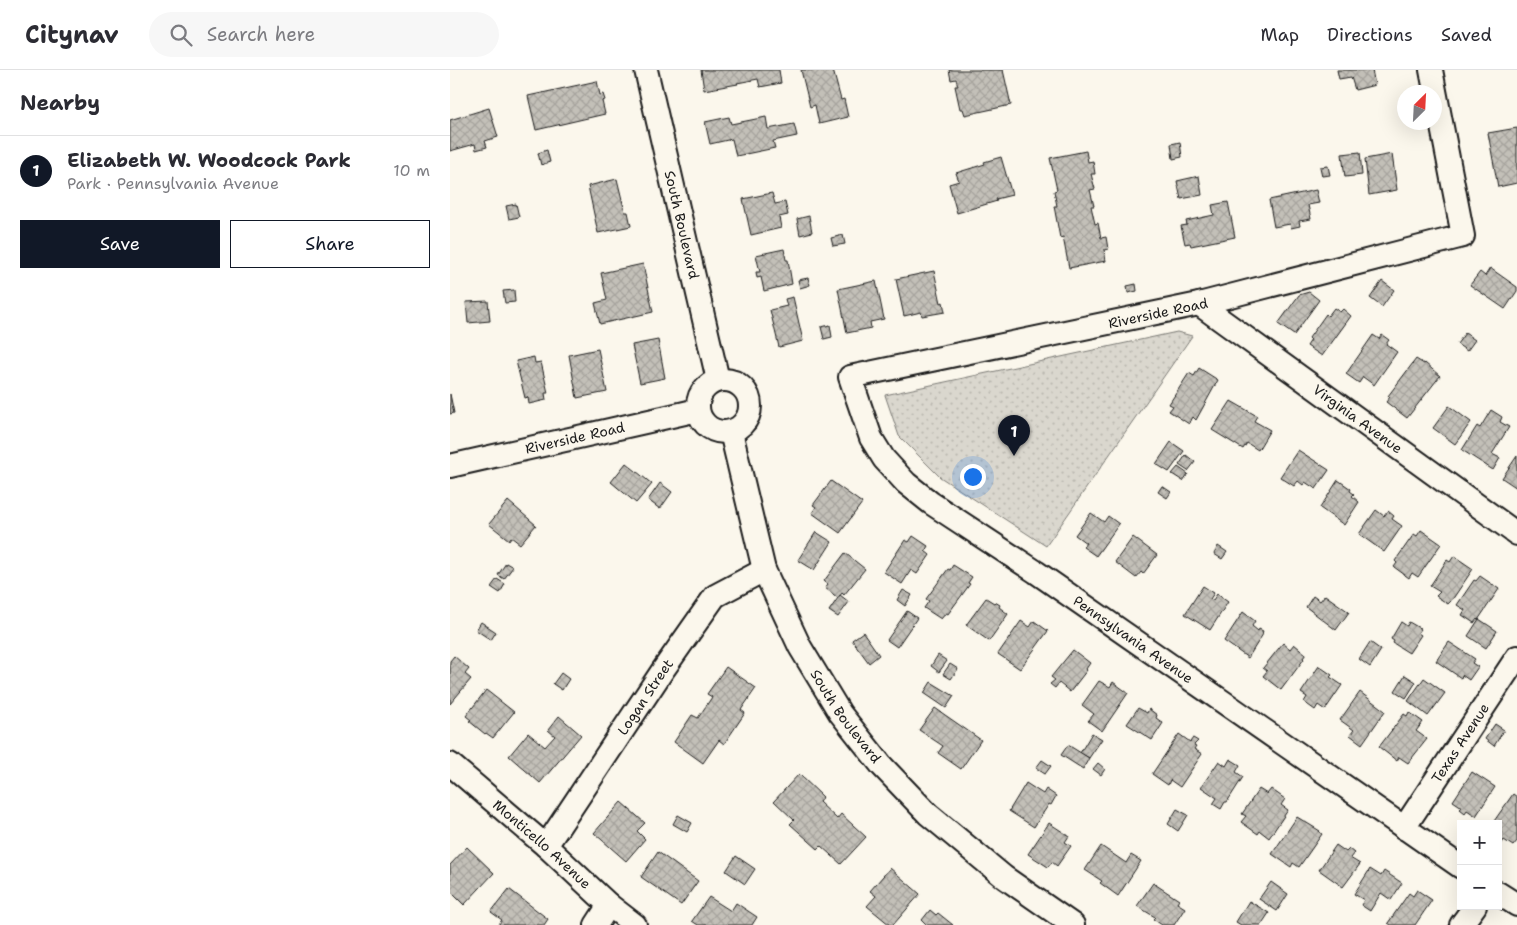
<!DOCTYPE html>
<html lang="en">
<head>
<meta charset="utf-8">
<style>
	body { margin:0; font-family:"Shantell Sans",sans-serif; background:#f7f7f7; color:#2b2b33 }
	.controls { position:absolute; right:15px; bottom:15px; display:grid; overflow:hidden; border-radius:0px; box-shadow:0 5px 20px #0002 }
	.controls button { width:45px; height:45px; display:grid; place-items:center; padding:0; border:0; border-bottom:1px solid #e1e1e2; background:#fff; color:#2b2b33; font:25px sans-serif }
	.compass { position:absolute; left:947px; top:15px; width:45px; height:45px; border-radius:50%; background:#fff; box-shadow:0 5px 20px #0002; rotate:24deg }
	.you { position:absolute; left:522px; top:406px; width:18px; height:18px; margin:-12px; border:4px solid #fff; border-radius:50%; background:#1a73e8; box-shadow:0 0 0 8px #1a73e833 }
	.badge { display:grid; place-items:center; width:32px; height:32px; border-radius:50%; background:#111827; color:#fff; font-size:16px; font-weight:700 }
	.pin { position:absolute; translate:-50% -41px; filter:drop-shadow(0 1px 2px #0008) }
	.pin::after { content:''; position:absolute; top:26px; width:18px; height:15px; background:inherit; clip-path:polygon(0 0,100% 0,50% 100%) }
	.list { margin:0; padding:0; list-style:none }
	h2 { display:flex; justify-content:space-between; align-items:center; height:65px; margin:0; padding:0 20px; font-size:21px }
	h2 small { font-size:16px; font-weight:400; color:#7c7c81 }
	.list li { display:grid; grid-template-columns:32px 1fr auto; gap:15px; align-items:center; box-sizing:border-box; height:70px; padding:0 20px; border-top:1px solid #e1e1e2 }
	.list b { display:block; font-size:19px; white-space:nowrap }
	.list p { margin:0; font-size:16px; white-space:nowrap; color:#7c7c81 }
	.list em { font-size:16px; font-style:normal; color:#7c7c81 }
	.actions { display:flex; gap:10px; padding:15px 20px }
	.actions a { flex:1; padding:11px 0; border:1px solid #111827; border-radius:0px; text-align:center; font-size:18px; color:#111827 }
	.actions .main { background:#111827; color:#fff }
	.icon { flex:none; width:28px; height:28px; fill:none; stroke:currentColor; stroke-width:2; stroke-linecap:round; stroke-linejoin:round }
	.map { position:relative; flex:none; width:1067px; height:855px; overflow:hidden }
	header { display:flex; align-items:center; gap:30px; box-sizing:border-box; height:70px; padding:0 25px; background:#fff; border-bottom:1px solid #e1e1e2 }
	header strong { font-size:24px }
	nav { display:flex; gap:28px; margin-inline-start:auto; font-size:18px }
	.search { width:350px; height:45px; background:#f7f7f7; display:flex; align-items:center; gap:12px; box-sizing:border-box; padding:0 18px; border-radius:28px; color:#7c7c81; font-size:19px }
	main { display:flex }
	aside { flex:1; background:#fff }
	.map>svg:first-child { display:block }
</style>
</head>
<body>
<header>
<strong>Citynav</strong>
<div class="search"><svg class="icon" aria-label="search" viewBox="0 0 24 24"><circle cx="10" cy="10" r="6"/><path d="M15 15l6 6"/></svg>Search here</div>
<nav><a>Map</a><a>Directions</a><a>Saved</a></nav>
</header>
<main>
<aside>
<h2>Nearby<small></small></h2>
<ul class="list">
<li><span class="badge">1</span><div><b>Elizabeth W. Woodcock Park</b><p>Park · Pennsylvania Avenue</p></div><em>10 m</em></li>
</ul>
<div class="actions"><a class="main">Save</a><a>Share</a></div>
</aside>
<div class="map">
<svg width="1067" height="855" viewBox="0 0 1067 855">
	<defs>
		<pattern id="park-dots" width="8" height="8" patternUnits="userSpaceOnUse" patternTransform="scale(1.25)"><rect width="8" height="8" fill="#dad7ce"/><path d="M2 2h.1M6 6h.1" fill="none" stroke="#bab8b0" stroke-width="1.8" stroke-linecap="round"/></pattern>
		<pattern id="building-cross-hatch" width="8" height="8" patternUnits="userSpaceOnUse" patternTransform="scale(1.25)"><rect width="8" height="8" fill="#c3c0b8"/><path d="M0 0l8 8M0 8l8-8" fill="none" stroke="#a7a49e"/></pattern>
	</defs>
	<rect width="100%" height="100%" fill="#fbf7ec"/>
	<filter id="ink" filterUnits="userSpaceOnUse"><feTurbulence type="fractalNoise" baseFrequency=".02" numOctaves="2"/><feDisplacementMap in="SourceGraphic" scale="10" xChannelSelector="R" yChannelSelector="G"/><feConvolveMatrix kernelMatrix="1 2 1 2 8 2 1 2 1" color-interpolation-filters="sRGB"/></filter>
	<g filter="url(#ink)">
		<polygon fill="url(#park-dots)" stroke="#7b7a75" points="727,262 742,266 596,476 490,407 449,366 435,325"/>
		<g fill="url(#building-cross-hatch)" stroke="#1c1c1c">
			<polygon points="251,0 329,0 331,13 310,17 308,9 287,13 288,14 254,20"/>
			<polygon points="351,0 383,0 391,30 394,29 398,47 369,54 365,35 360,37"/>
			<polygon points="499,0 553,0 561,35 515,45 513,39 510,39 505,16 508,16 506,9 501,10"/>
			<polygon points="887,0 922,0 925,15 905,20 901,7 889,9"/>
			<polygon points="147,11 150,25 153,24 155,30 152,31 155,44 86,60 78,26"/>
			<polygon points="39,38 48,67 35,71 37,77 26,80 25,74 0,81 0,50"/>
			<polygon points="279,47 281,54 316,47 318,59 344,54 347,66 323,71 325,78 286,86 282,69 260,74 255,52"/>
			<polygon points="1067,58 1067,113 1048,117 1038,63"/>
			<polygon points="730,72 732,87 723,89 721,74"/>
			<polygon points="97,80 100,92 91,95 88,83"/>
			<polygon points="636,81 638,92 643,91 645,104 641,104 645,119 640,120 644,136 641,136 645,154 648,153 651,168 656,167 658,179 654,180 656,191 619,198 613,167 610,168 604,136 607,136 604,121 607,120 600,88"/>
			<polygon points="910,82 912,105 895,107 892,84"/>
			<polygon points="942,84 947,120 919,125 915,89"/>
			<polygon points="551,87 562,125 546,129 547,131 507,143 499,114 509,111 506,103 535,94 534,92"/>
			<polygon points="878,96 880,105 872,106 870,97"/>
			<polygon points="749,106 752,125 731,129 727,111"/>
			<polygon points="167,109 175,142 178,142 181,156 148,163 138,116"/>
			<polygon points="866,120 869,133 858,135 861,149 849,151 850,156 841,158 840,154 824,157 819,130"/>
			<polygon points="322,123 325,134 335,132 338,145 329,147 331,158 301,165 293,129"/>
			<polygon points="778,132 785,167 741,176 740,173 735,174 731,156 737,155 736,151 764,145 762,135"/>
			<polygon points="66,134 69,147 59,149 56,136"/>
			<polygon points="359,146 362,162 350,165 347,149"/>
			<polygon points="393,165 395,174 383,176 381,168"/>
			<polygon points="334,179 336,190 338,190 342,214 314,221 311,207 307,208 306,202 310,202 306,185"/>
			<polygon points="193,194 203,242 150,254 145,233 157,230 151,203"/>
			<polygon points="1040,198 1067,217 1067,221 1055,239 1020,215 1030,202 1035,206"/>
			<polygon points="484,201 491,233 493,232 495,242 472,246 471,242 454,246 446,209"/>
			<polygon points="358,208 360,215 350,218 348,210"/>
			<polygon points="426,211 434,249 420,252 421,258 397,263 388,219"/>
			<polygon points="932,211 944,220 932,237 920,228"/>
			<polygon points="686,214 687,221 678,223 677,216"/>
			<polygon points="64,220 65,232 55,233 53,221"/>
			<polygon points="859,222 869,230 844,265 828,254 849,225"/>
			<polygon points="343,227 353,271 329,277 320,240 337,236 335,229"/>
			<polygon points="38,231 40,251 18,253 16,232"/>
			<polygon points="884,238 890,242 893,239 901,246 872,286 857,276 861,270 859,268 876,244 878,246"/>
			<polygon points="380,255 382,267 374,269 371,257"/>
			<polygon points="1015,263 1025,270 1017,281 1007,274"/>
			<polygon points="923,265 929,269 932,265 939,270 936,274 947,282 924,315 913,307 909,313 896,304"/>
			<polygon points="208,270 215,308 190,313 182,275"/>
			<polygon points="148,279 157,322 127,328 119,285"/>
			<polygon points="84,287 85,293 91,292 98,323 95,323 96,330 79,334 78,327 75,328 66,291"/>
			<polygon points="966,289 974,294 975,293 990,306 957,348 936,332 940,327 938,326"/>
			<polygon points="749,298 768,310 746,350 743,347 739,354 719,341 723,336 719,334 739,303 744,306"/>
			<polygon points="0,324 4,343 0,344"/>
			<polygon points="781,331 807,346 804,351 820,360 808,380 797,373 793,379 762,360"/>
			<polygon points="999,336 1021,352 1005,374 983,358"/>
			<polygon points="1041,340 1052,347 1050,352 1059,357 1042,384 1050,388 1043,400 1012,380 1027,356 1030,358"/>
			<polygon points="721,372 734,381 719,402 706,394"/>
			<polygon points="848,380 879,400 866,419 855,412 853,415 848,411 844,416 830,407"/>
			<polygon points="736,385 745,392 738,401 729,395"/>
			<polygon points="1067,386 1067,418 1052,408"/>
			<polygon points="176,393 202,414 186,433 161,412"/>
			<polygon points="728,397 738,404 733,411 722,404"/>
			<polygon points="888,410 901,419 900,421 904,424 902,426 909,432 894,455 870,438"/>
			<polygon points="381,411 412,433 390,463 362,443 366,437 363,435"/>
			<polygon points="210,413 222,422 210,439 198,430"/>
			<polygon points="712,416 721,422 717,428 708,422"/>
			<polygon points="58,431 86,455 70,474 61,467 59,470 39,454"/>
			<polygon points="926,440 934,446 938,441 944,446 942,449 952,456 934,482 909,464"/>
			<polygon points="641,443 654,452 658,446 669,454 646,486 633,477 636,473 625,465"/>
			<polygon points="971,460 991,474 968,507 962,503 959,508 944,497 947,493 945,491 964,464 967,466"/>
			<polygon points="366,462 382,472 364,500 348,490"/>
			<polygon points="463,466 478,476 475,481 480,485 467,504 461,500 452,514 434,502 455,470 459,472"/>
			<polygon points="683,467 707,485 693,504 691,502 686,508 665,492"/>
			<polygon points="768,476 777,482 772,489 764,484"/>
			<polygon points="395,483 415,499 394,525 392,523 388,528 375,518 378,514 374,511"/>
			<polygon points="1004,486 1023,499 1002,530 998,534 986,526 990,522 980,516 997,490 1000,492"/>
			<polygon points="56,493 63,497 54,509 48,505"/>
			<polygon points="503,495 522,507 518,513 520,514 498,544 496,543 491,549 474,538 479,531 476,529 498,499 500,500"/>
			<polygon points="1030,506 1049,519 1028,550 1027,549 1024,553 1012,545 1015,540 1007,535 1024,510 1026,511"/>
			<polygon points="47,509 55,514 50,523 41,517"/>
			<polygon points="753,516 764,523 760,529 763,530 767,524 778,532 760,560 735,544"/>
			<polygon points="453,520 462,525 455,536 447,530"/>
			<polygon points="390,525 399,532 388,547 379,541"/>
			<polygon points="875,525 899,542 886,560 856,537 863,526 870,531"/>
			<polygon points="536,528 544,533 545,532 550,535 549,537 558,544 539,571 516,555"/>
			<polygon points="457,541 467,548 447,577 437,570"/>
			<polygon points="793,542 805,551 802,556 808,561 809,559 813,561 812,563 813,564 798,588 774,571"/>
			<polygon points="1029,549 1047,561 1036,578 1018,566"/>
			<polygon points="571,551 580,557 584,551 598,561 570,599 548,584"/>
			<polygon points="31,552 46,562 41,570 26,560"/>
			<polygon points="951,552 957,556 959,552 971,559 968,563 971,565 959,583 943,573 944,571 941,569"/>
			<polygon points="413,562 429,585 419,593 402,570"/>
			<polygon points="920,572 931,580 920,597 909,589"/>
			<polygon points="999,572 1025,589 1022,593 1028,597 1019,610 1012,605 1011,608 986,591"/>
			<polygon points="833,573 840,579 844,574 856,584 853,588 854,589 831,620 813,606 817,601 813,598"/>
			<polygon points="623,580 640,593 636,599 637,600 620,622 609,613 605,618 600,614 605,610 601,607"/>
			<polygon points="488,585 497,591 489,602 481,596"/>
			<polygon points="4,586 19,599 15,604 21,609 0,634 0,591"/>
			<polygon points="500,594 508,599 501,609 493,604"/>
			<polygon points="869,596 882,605 880,607 892,615 875,640 868,635 865,640 854,632 857,627 851,623"/>
			<polygon points="276,597 306,618 291,640 295,643 274,674 269,670 253,693 224,672 242,645 248,648 262,627 257,624"/>
			<polygon points="111,603 119,609 112,620 103,614"/>
			<polygon points="955,605 966,612 956,628 945,621"/>
			<polygon points="974,608 995,623 978,646 958,631"/>
			<polygon points="649,611 660,617 663,612 678,623 652,661 638,651 644,644 632,635"/>
			<polygon points="481,612 504,626 496,638 474,623"/>
			<polygon points="36,620 64,642 43,668 36,663 35,664 19,651 21,650 16,646"/>
			<polygon points="910,622 935,641 912,674 900,665 904,660 890,650"/>
			<polygon points="485,638 531,670 511,699 488,683 493,676 469,660"/>
			<polygon points="688,638 697,643 699,639 707,645 706,648 713,653 702,670 677,654"/>
			<polygon points="959,642 973,652 966,661 977,669 958,693 949,687 947,691 929,677 954,644 957,646"/>
			<polygon points="109,646 131,665 90,713 59,686 78,663 95,677 105,666 98,660"/>
			<polygon points="1045,654 1054,660 1044,676 1035,669"/>
			<polygon points="642,663 652,669 639,688 630,683"/>
			<polygon points="729,664 740,672 743,668 748,671 744,675 746,676 744,679 752,684 730,717 720,710 718,715 702,704"/>
			<polygon points="618,675 639,688 633,699 611,685"/>
			<polygon points="780,689 790,695 786,702 793,707 777,732 775,732 771,739 763,734 767,728 751,717 769,691 776,696"/>
			<polygon points="592,690 601,696 595,704 586,698"/>
			<polygon points="648,693 655,699 651,705 643,699"/>
			<polygon points="1022,702 1045,717 1026,746 1017,740 1015,743 1010,739 1012,737 1003,731"/>
			<polygon points="349,704 373,727 369,732 387,749 391,744 416,767 391,794 371,776 368,779 340,754 344,750 324,731"/>
			<polygon points="576,713 593,724 596,719 606,726 601,735 599,734 584,757 559,741"/>
			<polygon points="809,719 817,724 821,719 835,729 831,735 838,740 819,768 810,761 808,764 791,752 796,746 792,744"/>
			<polygon points="1063,724 1067,727 1067,771 1063,776 1054,770 1052,773 1048,770 1048,754 1042,754"/>
			<polygon points="171,732 195,753 187,761 195,769 176,791 144,763"/>
			<polygon points="727,739 738,745 728,761 718,754"/>
			<polygon points="228,745 242,753 237,762 223,754"/>
			<polygon points="847,747 870,761 869,762 872,764 849,797 843,793 841,797 822,784"/>
			<polygon points="599,753 619,766 615,772 621,776 607,796 602,792 598,797 578,784"/>
			<polygon points="886,775 896,782 899,779 904,783 900,788 910,794 893,817 869,800"/>
			<polygon points="651,776 676,793 681,785 691,791 668,826 650,813 652,811 635,800"/>
			<polygon points="17,777 44,803 14,835 0,821 0,795"/>
			<polygon points="208,782 248,811 231,835 191,807"/>
			<polygon points="286,786 305,799 295,814 276,801"/>
			<polygon points="440,798 470,824 443,855 440,855 417,836 426,826 420,821"/>
			<polygon points="920,799 931,806 934,801 952,813 941,830 931,823 920,841 911,835 914,830 904,824"/>
			<polygon points="821,812 838,824 827,841 809,829"/>
			<polygon points="703,813 729,830 727,833 735,838 724,855 712,855 703,849 705,847 687,836"/>
			<polygon points="59,819 98,849 94,855 48,855 52,850 41,842"/>
			<polygon points="967,820 982,830 965,855 941,855 938,853 959,823 963,826"/>
			<polygon points="259,827 281,841 286,833 307,847 302,855 248,855 242,851"/>
			<polygon points="799,831 819,843 811,855 791,855 786,852"/>
			<polygon points="480,840 486,845 488,843 503,855 477,855 472,850"/>
		</g>
		<g fill="none" stroke-linecap="round" stroke-linejoin="round">
			<defs>
				<g id="minor">
					<path id="s1" d="M196 0 268 310"/>
					<path id="s2" d="M981 0 1013 166 749 234 400 307 421 368 434 389 456 413 481 433 586 502 1011 797"/>
					<path id="s3" d="M749 234 1067 464"/>
					<circle cx="274" cy="336" r="26"/>
					<path id="s4" d="M281 362 314 500 350 577 390 643 432 696 478 744 554 807 623 855"/>
					<path id="s5" d="M0 396 248 340"/>
					<path id="s6" d="M0 694 96 776 159 835 185 855"/>
					<path id="s7" d="M954 758 1067 587"/>
					<path id="s8" d="M96 776 213 600 265 526 314 500"/>
					<polyline points="1048,823 1067,835"/>
					<polyline points="146,855 159,835"/>
					<polyline points="1011,855 1025,836"/>
				</g>
			</defs>
			<use href="#minor" stroke="#1c1c1c" stroke-width="26"/>
			<use href="#minor" stroke="#fbf7ec" stroke-width="22"/>
		</g>
	</g>
	<g text-anchor="middle" dominant-baseline="central" stroke-width="4.5" stroke-linejoin="round" paint-order="stroke">
		<g font-size="14" fill="#1c1c1c" stroke="#fbf7ec">
			<text stroke="none"><textPath href="#s1" startOffset="159">South Boulevard</textPath></text>
			<text transform="translate(708 243) rotate(-12)">Riverside Road</text>
			<text stroke="none"><textPath href="#s3" startOffset="196">Virginia Avenue</textPath></text>
			<text stroke="none"><textPath href="#s5" startOffset="128">Riverside Road</textPath></text>
			<text stroke="none"><textPath href="#s2" startOffset="1196">Pennsylvania Avenue</textPath></text>
			<text stroke="none"><textPath href="#s8" startOffset="179">Logan Street</textPath></text>
			<text stroke="none"><textPath href="#s4" startOffset="310">South Boulevard</textPath></text>
			<text stroke="none"><textPath href="#s7" startOffset="102">Texas Avenue</textPath></text>
			<text stroke="none"><textPath href="#s6" startOffset="122">Monticello Avenue</textPath></text>
		</g>
	</g>
</svg>
<div class="controls">
<button>+</button>
<button>−</button>
</div>
<svg class="compass" viewBox="-18 -18 36 36"><path d="M0-13l5 13h-10z" fill="#e53935"/><path d="M0 13l5-13h-10z" fill="#7c7c81"/></svg>
<div class="you"></div>
<div class="pin badge" style="left:564px;top:386px">1</div>
</div>
</main>
</body>
</html>
